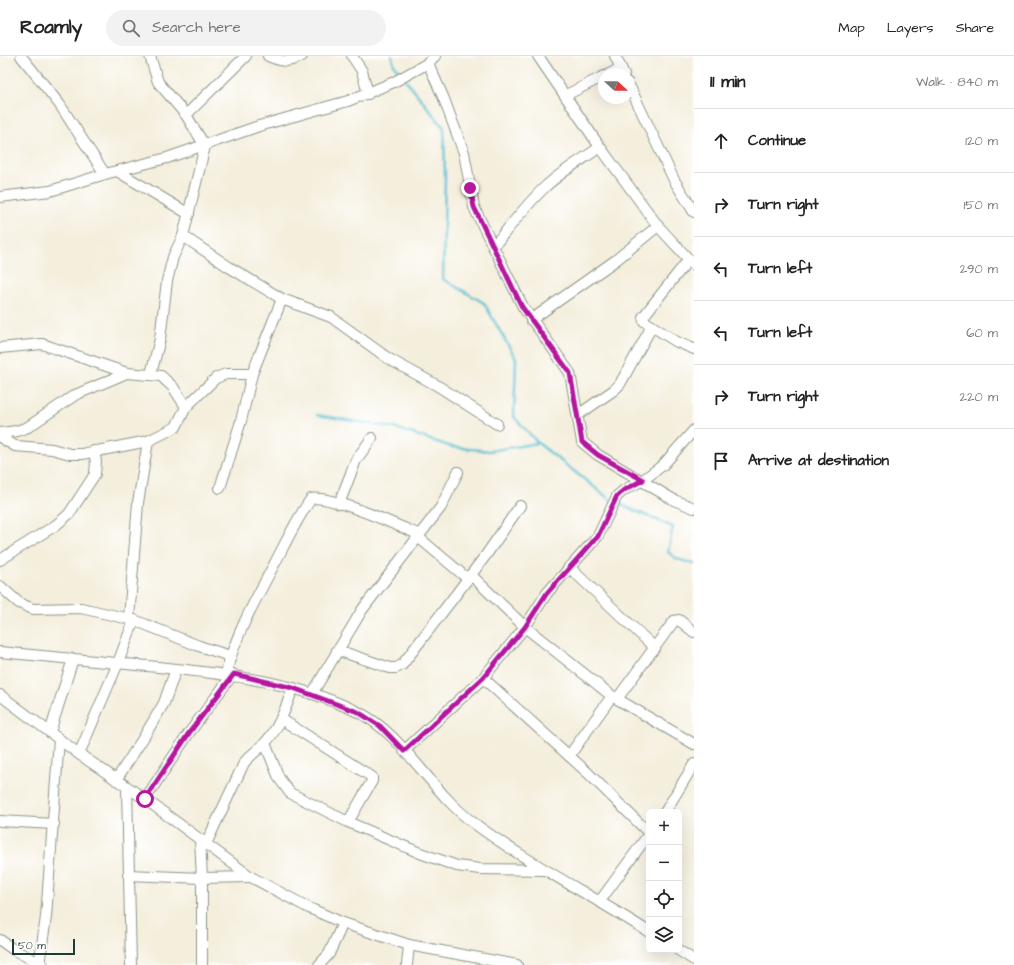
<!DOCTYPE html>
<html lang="en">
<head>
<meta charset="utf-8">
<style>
	body { margin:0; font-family:"Architects Daughter",sans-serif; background:#f2f2f2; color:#222 }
	.controls { position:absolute; right:12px; bottom:12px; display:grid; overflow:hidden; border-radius:6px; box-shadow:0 4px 16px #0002 }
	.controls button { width:36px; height:36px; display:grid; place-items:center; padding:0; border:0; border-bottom:1px solid #e0e0e0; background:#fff; color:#222; font:20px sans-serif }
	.compass { position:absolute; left:598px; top:12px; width:36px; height:36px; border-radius:50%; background:#fff; box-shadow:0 4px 16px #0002; rotate:111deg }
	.scale { position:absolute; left:12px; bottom:10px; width:63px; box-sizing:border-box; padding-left:4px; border:2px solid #1f3d34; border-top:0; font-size:11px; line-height:14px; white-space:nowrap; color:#1f3d34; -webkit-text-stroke:3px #fff; paint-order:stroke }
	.stop { position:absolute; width:12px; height:12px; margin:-9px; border:3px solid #b5179e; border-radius:50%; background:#fff }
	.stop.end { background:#b5179e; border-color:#fff; box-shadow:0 1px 4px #0008 }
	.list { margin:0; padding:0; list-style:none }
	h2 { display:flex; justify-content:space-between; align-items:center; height:52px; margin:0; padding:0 16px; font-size:17px }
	h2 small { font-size:13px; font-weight:400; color:#767676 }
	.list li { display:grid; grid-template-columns:26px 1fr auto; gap:12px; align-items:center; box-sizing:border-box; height:64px; padding:0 16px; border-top:1px solid #e0e0e0 }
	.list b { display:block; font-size:15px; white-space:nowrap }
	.list em { font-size:13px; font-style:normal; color:#767676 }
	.icon { flex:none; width:22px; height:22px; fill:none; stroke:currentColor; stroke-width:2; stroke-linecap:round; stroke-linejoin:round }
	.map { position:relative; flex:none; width:694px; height:909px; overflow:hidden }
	header { display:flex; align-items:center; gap:24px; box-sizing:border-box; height:56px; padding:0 20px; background:#fff; border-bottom:1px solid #e0e0e0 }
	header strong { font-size:19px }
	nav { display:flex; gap:22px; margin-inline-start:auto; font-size:14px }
	.search { width:280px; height:36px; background:#f2f2f2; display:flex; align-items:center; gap:10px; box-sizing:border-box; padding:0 14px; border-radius:22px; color:#767676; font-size:15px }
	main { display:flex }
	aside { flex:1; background:#fff }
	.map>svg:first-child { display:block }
</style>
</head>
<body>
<header>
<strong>Roamly</strong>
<div class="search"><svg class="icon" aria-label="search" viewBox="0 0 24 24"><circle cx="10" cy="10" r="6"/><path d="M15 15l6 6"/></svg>Search here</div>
<nav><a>Map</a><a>Layers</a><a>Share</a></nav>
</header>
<main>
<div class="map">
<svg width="694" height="909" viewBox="0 0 694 909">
	<rect width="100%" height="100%" fill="#fff"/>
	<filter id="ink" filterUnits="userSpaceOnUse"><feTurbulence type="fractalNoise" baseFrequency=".025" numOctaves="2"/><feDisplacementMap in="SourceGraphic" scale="8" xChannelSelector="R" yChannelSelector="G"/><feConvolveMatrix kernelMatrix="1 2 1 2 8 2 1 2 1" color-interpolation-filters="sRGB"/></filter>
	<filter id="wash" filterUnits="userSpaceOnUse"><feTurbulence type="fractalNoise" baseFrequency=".012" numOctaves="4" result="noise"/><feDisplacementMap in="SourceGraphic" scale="16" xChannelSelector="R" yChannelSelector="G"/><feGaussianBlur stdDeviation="0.9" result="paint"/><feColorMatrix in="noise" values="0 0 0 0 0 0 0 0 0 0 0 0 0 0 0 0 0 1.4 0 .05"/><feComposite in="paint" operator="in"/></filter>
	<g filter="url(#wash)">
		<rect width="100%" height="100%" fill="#f4eedc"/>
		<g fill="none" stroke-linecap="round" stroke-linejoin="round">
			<g stroke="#54bed1" stroke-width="2.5">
				<polyline points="392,0 394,9 401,18"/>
				<polyline points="404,22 444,72 445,121 443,223 484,247 516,303 514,361 538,387 612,445"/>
				<polyline points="317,359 395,372 452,391 490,395 538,387"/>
				<polyline points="617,447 673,471 668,496 677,503 694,508"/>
			</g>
		</g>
	</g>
	<g filter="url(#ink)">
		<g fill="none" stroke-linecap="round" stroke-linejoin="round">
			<defs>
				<g id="street">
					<polyline points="21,0 60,49 105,118"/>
					<polyline points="150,0 158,26 186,59 205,90 183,180 173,201 167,225 160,283 151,318"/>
					<path d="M268 0C282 6 288 7 302 0"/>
					<polyline points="352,0 362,15 368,38"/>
					<polyline points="538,0 600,91 658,170 694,209"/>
					<polyline points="615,0 624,18"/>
					<polyline points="428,7 444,43 464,97 474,151 483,170 523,251 570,317 582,386 598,399 674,444 694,452"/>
					<polyline points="609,18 621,12"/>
					<polyline points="628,27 674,124 694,156"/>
					<polyline points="566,39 604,20"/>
					<polyline points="186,59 246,0"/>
					<polyline points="117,115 189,158"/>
					<polyline points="0,141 50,135 105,118 167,102 259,70 348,45 394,26 428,7 435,0"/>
					<polyline points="183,180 229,211 282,243 331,261 389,303 438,330 497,368"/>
					<path d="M493 191C510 170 526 149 545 131 562 115 582 104 600 91"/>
					<polyline points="689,203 643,261 644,265 677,286 694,293"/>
					<polyline points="531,264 616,204 658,170"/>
					<polyline points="0,292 42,288 127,317 161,320 173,331 186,351"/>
					<polyline points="578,359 614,334 620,328 652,270"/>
					<polyline points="0,377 17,375 28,371 75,339 127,317"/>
					<polyline points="0,381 15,390 52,393 70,398 82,398 148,385 176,371 186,351 216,322 226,318 252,318"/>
					<polyline points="220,432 241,365 252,318 282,243"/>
					<polyline points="339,448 356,404 372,382"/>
					<polyline points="418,481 468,523"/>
					<polyline points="0,504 56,469 69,458 95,418 96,406 94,395"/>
					<polyline points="569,511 655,592"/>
					<polyline points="471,519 525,571 612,640 694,688"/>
					<polyline points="0,530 19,547 33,553 81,552 134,564 199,590 230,600"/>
					<polyline points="129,562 138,447 148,385"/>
					<polyline points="337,594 390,612 396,612 402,609 486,499 520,450"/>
					<path d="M0 596C53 601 105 606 158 611 227 618 294 625 358 656 402 677 431 735 471 765 527 807 590 838 649 876"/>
					<path d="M226 617C236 577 257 541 276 505 287 484 297 462 311 443 327 437 401 471 420 479"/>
					<polyline points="483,622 588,717 649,777"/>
					<polyline points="312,638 362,554 441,451 458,416"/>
					<polyline points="0,639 79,698 145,743 251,821 309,852 343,867 409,889 517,909"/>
					<polyline points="617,643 674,565 679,564 694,576"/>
					<polyline points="281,663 372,721 372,725 348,766"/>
					<polyline points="50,676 73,603"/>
					<polyline points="265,687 279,722 290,737 348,766 420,797 457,810 480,813 544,814"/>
					<polyline points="404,695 483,622 525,571 547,537 598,480 617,440 624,434 643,424 663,409 694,374"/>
					<polyline points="79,698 118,607 134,564"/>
					<polyline points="569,700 612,640"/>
					<polyline points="116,724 142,684 164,647 176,613"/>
					<polyline points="127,731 131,909"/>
					<polyline points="145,743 189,677 233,618"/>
					<polyline points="665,756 694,708"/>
					<polyline points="0,765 54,768"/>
					<polyline points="200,783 202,822 202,909"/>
					<path d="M206 788 244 707C250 699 257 695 264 688 279 673 286 651 293 632"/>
					<polyline points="128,819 202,822 251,821"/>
					<polyline points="600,845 649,778"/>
					<polyline points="0,884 14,894 43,909"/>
					<polyline points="678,894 694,904"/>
					<polyline points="39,909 46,861 59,683"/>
					<polyline points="319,909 329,898 343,867"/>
					<polyline points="407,909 409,889"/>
				</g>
			</defs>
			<use href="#street" stroke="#8a9688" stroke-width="12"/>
			<use href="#street" stroke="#fff" stroke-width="10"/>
		</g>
	</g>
	<g fill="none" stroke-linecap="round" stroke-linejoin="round" filter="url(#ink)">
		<polyline stroke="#b5179e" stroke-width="5" points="145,743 189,677 234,618 293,632 358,656 380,670 404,695 483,622 525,571 547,537 598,480 617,440 624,434 643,424 598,399 582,386 570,317 522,251 474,151 470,132"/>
	</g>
</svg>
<div class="controls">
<button>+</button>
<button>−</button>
<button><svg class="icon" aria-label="locate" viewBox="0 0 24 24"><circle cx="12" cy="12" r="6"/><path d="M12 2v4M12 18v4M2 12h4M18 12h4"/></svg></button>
<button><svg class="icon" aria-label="layers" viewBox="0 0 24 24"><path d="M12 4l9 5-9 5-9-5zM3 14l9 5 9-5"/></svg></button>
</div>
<svg class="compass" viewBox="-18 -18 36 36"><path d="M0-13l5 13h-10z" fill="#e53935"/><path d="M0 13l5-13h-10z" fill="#767676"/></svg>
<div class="scale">50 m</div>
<div class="stop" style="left:145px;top:743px"></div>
<div class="stop end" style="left:470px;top:132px"></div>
</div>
<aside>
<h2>11 min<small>Walk · 840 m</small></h2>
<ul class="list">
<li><svg class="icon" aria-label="ahead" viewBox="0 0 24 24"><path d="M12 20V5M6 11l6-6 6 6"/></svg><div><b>Continue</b></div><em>120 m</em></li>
<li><svg class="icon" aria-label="right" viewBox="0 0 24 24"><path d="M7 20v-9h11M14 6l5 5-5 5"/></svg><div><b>Turn right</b></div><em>150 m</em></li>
<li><svg class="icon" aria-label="left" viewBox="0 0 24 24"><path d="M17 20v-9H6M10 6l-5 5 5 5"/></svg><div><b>Turn left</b></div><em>290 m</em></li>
<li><svg class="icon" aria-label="left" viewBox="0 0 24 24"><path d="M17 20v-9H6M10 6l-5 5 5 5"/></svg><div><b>Turn left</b></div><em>60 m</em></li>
<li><svg class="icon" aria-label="right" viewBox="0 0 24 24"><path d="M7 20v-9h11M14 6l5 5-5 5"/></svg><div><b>Turn right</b></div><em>220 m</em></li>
<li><svg class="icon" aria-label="arrive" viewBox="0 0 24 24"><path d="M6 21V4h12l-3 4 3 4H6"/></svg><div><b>Arrive at destination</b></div></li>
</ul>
</aside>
</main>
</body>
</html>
